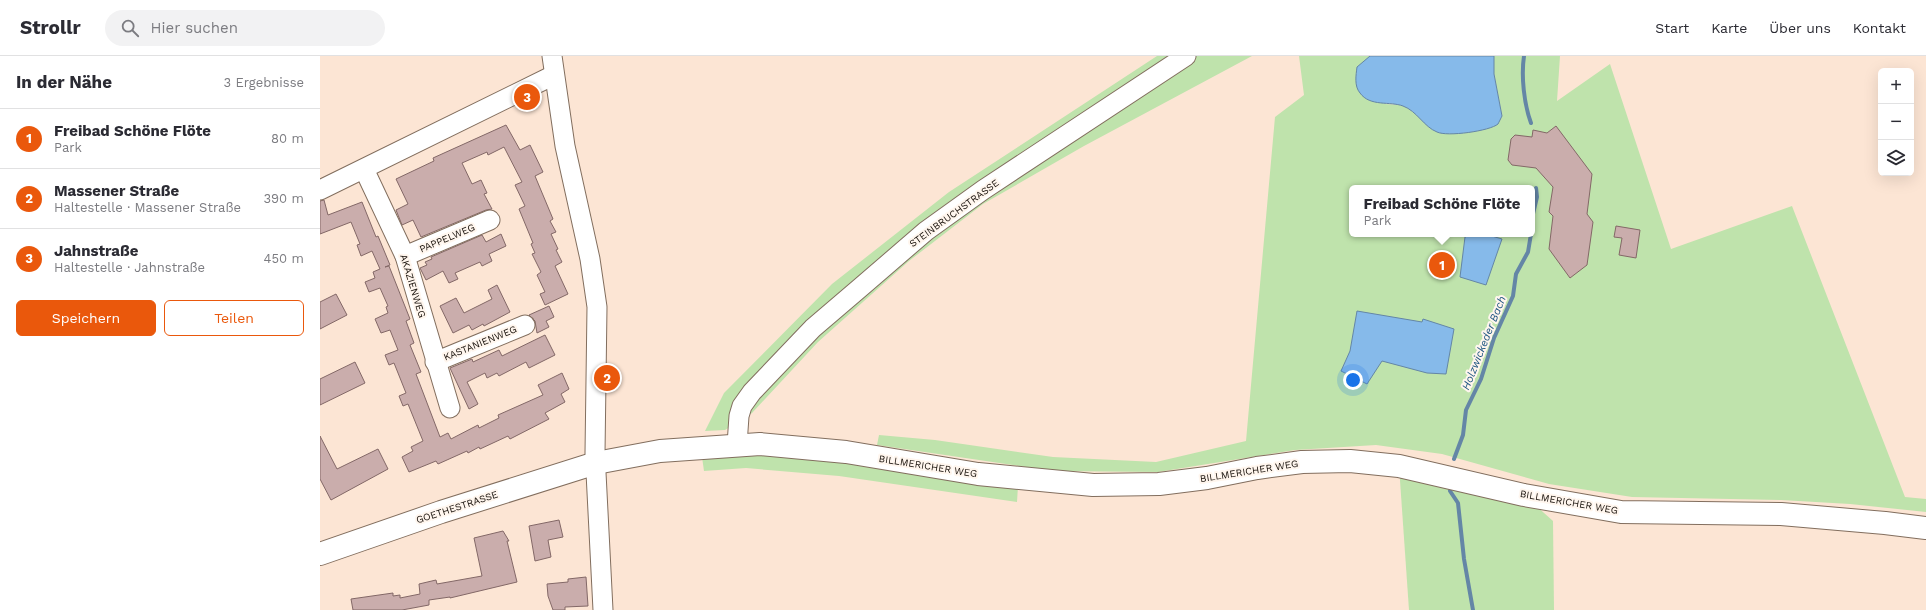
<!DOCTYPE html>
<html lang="de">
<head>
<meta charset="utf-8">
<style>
	body { margin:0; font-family:"Work Sans",sans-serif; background:#f2f2f3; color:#2b2b33 }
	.controls { position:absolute; right:12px; top:12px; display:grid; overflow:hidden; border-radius:6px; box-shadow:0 4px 16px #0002 }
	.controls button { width:36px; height:36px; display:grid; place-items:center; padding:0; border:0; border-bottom:1px solid #e1e1e2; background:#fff; color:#2b2b33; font:20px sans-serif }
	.you { position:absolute; left:1033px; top:324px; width:14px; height:14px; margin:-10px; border:3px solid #fff; border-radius:50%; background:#1a73e8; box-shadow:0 0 0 6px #1a73e833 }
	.badge { display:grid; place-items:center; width:26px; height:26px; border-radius:50%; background:#ea580c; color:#fff; font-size:13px; font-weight:700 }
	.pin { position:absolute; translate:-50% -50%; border:2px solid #fff; box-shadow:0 1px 4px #0006 }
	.popup { position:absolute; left:1029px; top:129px; width:186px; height:52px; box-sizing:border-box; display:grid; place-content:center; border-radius:6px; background:#fff; filter:drop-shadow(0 1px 3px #0005); font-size:13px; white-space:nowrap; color:#7c7c81 }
	.popup b { font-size:15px; color:#2b2b33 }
	.popup::after { content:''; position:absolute; left:50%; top:100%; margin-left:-8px; border:8px solid transparent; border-top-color:#fff }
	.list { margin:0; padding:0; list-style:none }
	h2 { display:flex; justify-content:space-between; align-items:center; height:52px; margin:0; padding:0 16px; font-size:17px }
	h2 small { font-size:13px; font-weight:400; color:#7c7c81 }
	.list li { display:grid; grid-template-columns:26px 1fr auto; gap:12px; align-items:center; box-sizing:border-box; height:60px; padding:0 16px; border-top:1px solid #e1e1e2 }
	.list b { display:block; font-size:15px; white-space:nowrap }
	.list p { margin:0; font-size:13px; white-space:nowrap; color:#7c7c81 }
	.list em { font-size:13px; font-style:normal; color:#7c7c81 }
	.actions { display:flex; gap:8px; padding:12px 16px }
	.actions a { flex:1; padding:9px 0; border:1px solid #ea580c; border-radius:6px; text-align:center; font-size:14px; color:#ea580c }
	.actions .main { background:#ea580c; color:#fff }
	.icon { flex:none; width:22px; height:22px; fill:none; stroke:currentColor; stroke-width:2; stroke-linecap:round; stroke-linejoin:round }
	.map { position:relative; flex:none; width:1606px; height:554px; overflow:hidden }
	header { display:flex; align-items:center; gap:24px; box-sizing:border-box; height:56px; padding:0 20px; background:#fff; border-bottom:1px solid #e1e1e2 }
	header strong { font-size:19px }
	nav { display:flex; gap:22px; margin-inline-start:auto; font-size:14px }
	.search { width:280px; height:36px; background:#f2f2f3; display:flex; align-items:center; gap:10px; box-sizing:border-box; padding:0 14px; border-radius:22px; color:#7c7c81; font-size:15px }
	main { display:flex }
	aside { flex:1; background:#fff }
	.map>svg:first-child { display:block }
</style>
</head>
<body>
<header>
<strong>Strollr</strong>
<div class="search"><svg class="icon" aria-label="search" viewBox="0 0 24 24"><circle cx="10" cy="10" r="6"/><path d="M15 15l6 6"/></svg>Hier suchen</div>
<nav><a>Start</a><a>Karte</a><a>Über uns</a><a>Kontakt</a></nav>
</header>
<main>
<aside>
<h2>In der Nähe<small>3 Ergebnisse</small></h2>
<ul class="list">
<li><span class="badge">1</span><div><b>Freibad Schöne Flöte</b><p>Park</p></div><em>80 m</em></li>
<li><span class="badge">2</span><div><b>Massener Straße</b><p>Haltestelle · Massener Straße</p></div><em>390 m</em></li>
<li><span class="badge">3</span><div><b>Jahnstraße</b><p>Haltestelle · Jahnstraße</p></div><em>450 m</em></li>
</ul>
<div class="actions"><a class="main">Speichern</a><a>Teilen</a></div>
</aside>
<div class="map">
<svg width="1606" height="554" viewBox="0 0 1606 554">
	<rect width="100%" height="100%" fill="#fce5d4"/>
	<g fill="#bfe3ac" fill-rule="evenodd">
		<polygon points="837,0 932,0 764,90 663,148 589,205 498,286 432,357 405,374 385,375 404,337 512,228 629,136"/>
		<path d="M979 0H1050L1047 3 1065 48 1082 49 1091 54 1109 69 1143 77 1169 72 1177 68 1182 60 1174 18V0H1240L1237 45 1290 8 1351 193 1472 150 1585 441 1606 443V456L1530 448 1461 444 1312 441 1229 428 1122 398 1056 389 975 394 838 416 733 415 557 389 559 379 615 384 733 401 836 406 926 385 955 61 984 39ZM1032 132H1212V178H1032Z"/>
		<polygon points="439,397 525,403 698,430 697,446 519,420 426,412 384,415 382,401"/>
		<polygon points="1079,410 1204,439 1233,465 1234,554 1089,554"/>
	</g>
	<g fill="#86baea" stroke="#6486a6">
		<path d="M1050 0H1174V18L1182 60C1181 62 1179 66 1178 68 1170 75 1127 81 1117 76 1104 71 1097 55 1083 50 1070 45 1050 51 1040 37 1034 30 1036 19 1037 11Z"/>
		<polygon points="1152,178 1165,178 1182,183 1166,229 1140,221 1145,181"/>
		<polygon points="1037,255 1102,266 1103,263 1134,273 1126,318 1107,317 1062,305 1047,328 1021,315 1030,295"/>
	</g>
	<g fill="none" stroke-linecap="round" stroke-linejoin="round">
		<g stroke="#6486a6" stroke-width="4">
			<path d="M1204 0C1201 20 1204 48 1211 67"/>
			<polyline points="1212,162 1217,141 1216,132"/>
			<polyline points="1134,403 1143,379 1146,354 1161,323 1174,282 1193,240 1196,218 1208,196 1211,178"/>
			<polyline points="1130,435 1138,447 1144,503 1153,554"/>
		</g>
	</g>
	<g fill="#caadac" stroke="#836867">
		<polygon points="186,69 200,94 210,89 223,116 215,120 233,163 230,165 236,176 231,178 238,193 236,194 242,206 235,210 248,238 225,249 220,238 225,236 217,219 221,216 212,198 215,197 211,188 213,187 199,153 205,150 195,129 202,126 184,91 168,99 167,96 142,107 152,128 161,124 167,137 164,138 172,153 166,154 101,181 93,164 82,169 76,154 88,148 76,123 114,105 113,102"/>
		<polygon points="1236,70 1272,118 1267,158 1273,166 1267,209 1250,222 1229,193 1233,160 1229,156 1233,131 1216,112 1192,109 1188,104 1191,83 1195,79 1212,81 1213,74 1227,77"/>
		<polygon points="4,144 8,159 42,146 56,181 58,180 70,209 65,211 69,210 90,263 86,265 94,287 90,289 101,316 96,318 120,381 128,377 131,383 158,369 159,372 179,362 178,359 223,339 218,329 242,317 249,333 241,338 245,346 225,357 229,363 190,383 188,380 160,393 159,391 148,397 147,395 118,408 116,405 89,416 82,401 93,395 91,391 103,385 88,348 83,350 79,340 86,337 74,307 69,309 65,299 78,294 70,274 61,277 55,263 68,257 66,251 68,250 60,232 49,236 45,226 55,222 53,216 60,213 52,195 41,200 37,189 40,188 31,166 0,178 0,145"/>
		<polygon points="1296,170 1320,174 1316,202 1299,199 1302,182 1294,181"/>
		<polygon points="181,178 186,190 169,198 172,205 162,210 160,206 135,217 138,223 129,227 123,215 106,224 100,212 107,209 105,206 112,203 111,201 162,179 166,186"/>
		<polygon points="177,229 190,256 164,270 163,268 152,274 149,269 133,277 120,250 136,242 144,257 172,243 168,234"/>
		<polygon points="16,238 27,259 0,273 0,246"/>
		<polygon points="229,250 234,261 226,265 229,271 217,277 215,265 209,259"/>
		<polygon points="225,279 235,299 209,312 206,306 179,320 177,317 167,322 165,317 147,326 158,348 149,353 130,312 152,303 153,306 179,294 182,300"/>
		<polygon points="35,306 45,327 0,349 0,323"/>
		<polygon points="0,380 17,413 58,393 68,413 11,444 0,423"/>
		<polygon points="239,464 243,481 228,484 231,501 215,505 209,470"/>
		<polygon points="183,475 189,485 187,485 197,526 130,542 130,541 109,544 109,549 82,554 33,554 31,543 73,537 73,540 80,539 80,542 100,538 99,528 116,524 117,528 162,520 154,482"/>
		<polygon points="266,521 268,550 245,551 245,554 233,554 228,540 227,528 248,526 248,523"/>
	</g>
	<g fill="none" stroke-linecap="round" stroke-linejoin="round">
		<defs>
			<g id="minor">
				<polyline points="232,0 245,90 270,203 277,251 275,397 283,554"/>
				<polyline points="44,113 85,200 130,352"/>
				<polyline points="0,134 234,19"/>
				<polyline points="85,200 170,164"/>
				<polyline points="115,306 205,269"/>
				<polyline points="417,389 419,360 422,350 432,336 493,272 541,231 606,175 663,134 866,0"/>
			</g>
			<polyline id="major" points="0,498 121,456 276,407 340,395 440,388 526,396 658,418 773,429 839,428 887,422 937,412 982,406 1030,405 1079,410 1204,439 1301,456 1461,458 1565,467 1606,472"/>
		</defs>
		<use href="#minor" stroke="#826e5e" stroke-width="21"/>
		<use href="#major" stroke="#826e5e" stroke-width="24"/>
		<use href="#minor" stroke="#fff" stroke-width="19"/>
		<use href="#major" stroke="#fff" stroke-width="22"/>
	</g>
	<g text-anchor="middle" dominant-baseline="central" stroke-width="4" stroke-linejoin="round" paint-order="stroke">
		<g font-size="10" fill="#150e08" stroke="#fff6ee">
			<text transform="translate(634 157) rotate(-36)">STEINBRUCHSTRASSE</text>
			<text transform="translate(127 182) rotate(-23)">PAPPELWEG</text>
			<text transform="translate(93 230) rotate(73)">AKAZIENWEG</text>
			<text transform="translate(160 287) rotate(-22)">KASTANIENWEG</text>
			<text transform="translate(608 410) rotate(9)">BILLMERICHER WEG</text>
			<text transform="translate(929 415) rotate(-9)">BILLMERICHER WEG</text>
			<text transform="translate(1249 446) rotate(10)">BILLMERICHER WEG</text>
			<text transform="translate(137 451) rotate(-18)">GOETHESTRASSE</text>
		</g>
		<g font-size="11" font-style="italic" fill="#1e5582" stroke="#fff6ee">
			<text transform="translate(1164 287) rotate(-68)">Holzwickeder Bach</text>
		</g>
	</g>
</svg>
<div class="controls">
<button>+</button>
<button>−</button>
<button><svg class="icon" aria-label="layers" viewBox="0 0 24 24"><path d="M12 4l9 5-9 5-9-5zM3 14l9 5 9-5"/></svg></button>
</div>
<div class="you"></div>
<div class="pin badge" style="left:1122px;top:209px">1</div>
<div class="popup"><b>Freibad Schöne Flöte</b>Park</div>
<div class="pin badge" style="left:287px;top:322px">2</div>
<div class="pin badge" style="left:207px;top:41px">3</div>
</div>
</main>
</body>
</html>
